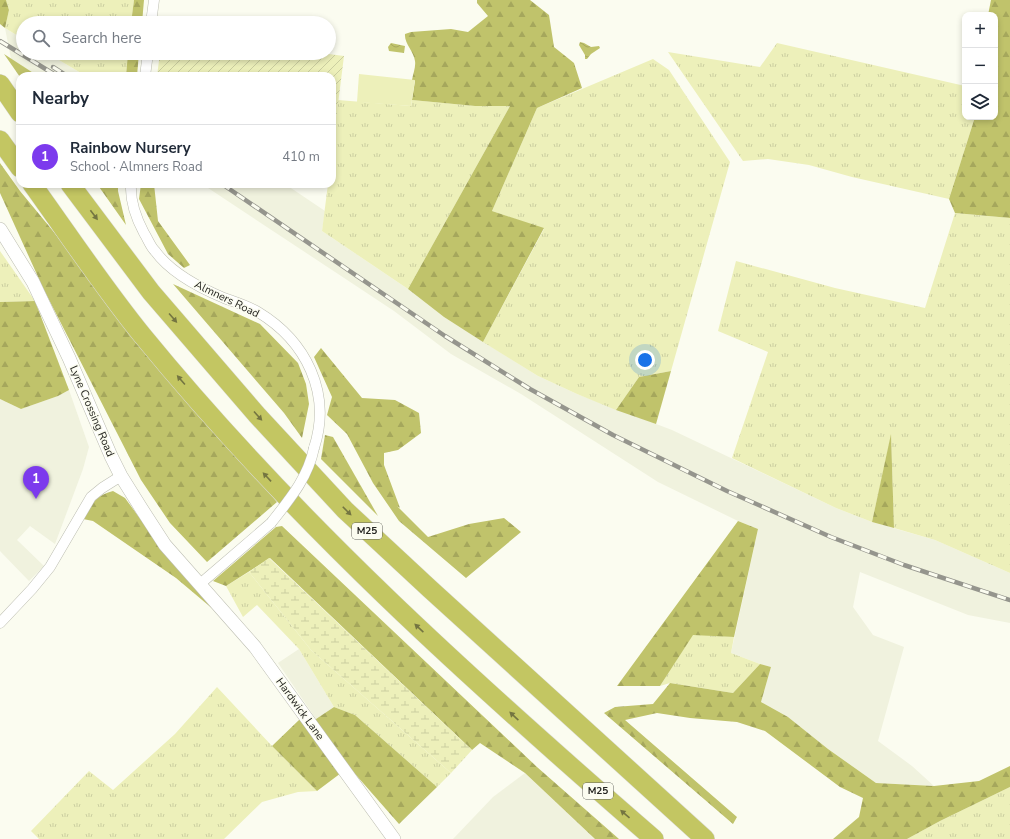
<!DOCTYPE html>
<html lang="en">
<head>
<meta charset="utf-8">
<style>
	body { margin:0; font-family:"Nunito Sans",sans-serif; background:#f2f2f3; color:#1f2937 }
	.controls { position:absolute; right:12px; top:12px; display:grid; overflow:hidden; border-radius:8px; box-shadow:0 2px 6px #0003 }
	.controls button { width:36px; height:36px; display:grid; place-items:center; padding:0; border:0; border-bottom:1px solid #e0e1e3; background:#fff; color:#1f2937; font:20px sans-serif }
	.you { position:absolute; left:645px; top:360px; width:14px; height:14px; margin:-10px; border:3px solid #fff; border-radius:50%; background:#1a73e8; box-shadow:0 0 0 6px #1a73e833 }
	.badge { display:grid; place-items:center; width:26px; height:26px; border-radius:50%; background:#7c3aed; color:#fff; font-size:13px; font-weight:700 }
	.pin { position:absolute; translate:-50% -33px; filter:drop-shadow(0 1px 2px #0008) }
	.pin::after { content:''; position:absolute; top:21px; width:14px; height:12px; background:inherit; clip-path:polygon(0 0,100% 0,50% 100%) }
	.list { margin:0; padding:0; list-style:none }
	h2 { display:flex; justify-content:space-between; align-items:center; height:52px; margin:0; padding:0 16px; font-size:17px }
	h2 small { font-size:13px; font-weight:400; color:#747a83 }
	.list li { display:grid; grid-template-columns:26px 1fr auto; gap:12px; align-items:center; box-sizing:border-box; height:64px; padding:0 16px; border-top:1px solid #e0e1e3 }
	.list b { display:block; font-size:15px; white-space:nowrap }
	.list p { margin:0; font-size:13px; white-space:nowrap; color:#747a83 }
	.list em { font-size:13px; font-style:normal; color:#747a83 }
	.icon { flex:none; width:22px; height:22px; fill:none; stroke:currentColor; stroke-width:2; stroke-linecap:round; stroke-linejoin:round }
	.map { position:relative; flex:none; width:1010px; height:839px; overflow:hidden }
	.search { position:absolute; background:#fff; box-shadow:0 2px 6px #0003; left:16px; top:16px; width:320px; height:44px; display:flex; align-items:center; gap:10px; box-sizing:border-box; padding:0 14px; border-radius:22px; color:#747a83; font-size:15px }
	.panel { position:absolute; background:#fff; box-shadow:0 2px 6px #0003; left:16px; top:72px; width:320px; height:116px; border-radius:12px }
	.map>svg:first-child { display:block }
</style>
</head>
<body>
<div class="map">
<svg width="1010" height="839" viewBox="0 0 1010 839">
	<defs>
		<pattern id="grass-tufts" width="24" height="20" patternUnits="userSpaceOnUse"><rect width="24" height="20" fill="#edf0ba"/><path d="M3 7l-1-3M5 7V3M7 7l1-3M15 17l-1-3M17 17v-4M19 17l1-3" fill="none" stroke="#cbcea0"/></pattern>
		<pattern id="forest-firs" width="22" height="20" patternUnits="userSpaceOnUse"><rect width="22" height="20" fill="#c0c36b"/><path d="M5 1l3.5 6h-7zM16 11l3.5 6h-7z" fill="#a5a75c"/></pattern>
		<pattern id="wetland-marsh" width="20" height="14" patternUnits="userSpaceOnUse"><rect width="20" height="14" fill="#edf0ba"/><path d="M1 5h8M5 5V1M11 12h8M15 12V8" fill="none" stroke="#cbcea0"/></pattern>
		<pattern id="garden-furrows" width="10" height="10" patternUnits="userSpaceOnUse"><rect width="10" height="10" fill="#edf0ba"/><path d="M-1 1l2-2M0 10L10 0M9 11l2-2" fill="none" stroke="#cbcea0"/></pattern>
		<pattern id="water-waves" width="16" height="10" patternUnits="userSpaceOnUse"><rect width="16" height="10" fill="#c1c46c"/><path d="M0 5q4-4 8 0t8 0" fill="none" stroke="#a6a85d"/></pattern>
	</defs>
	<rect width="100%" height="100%" fill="#fbfcf0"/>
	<g fill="#f0f2de">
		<polygon points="5,28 23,39 23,53 47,53 86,76 38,76 11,59"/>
		<polygon points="202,184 285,184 325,211 322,231 408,289 444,317 538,376 577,394 672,430 836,508 872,522 935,540 1010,573 1010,623 968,615 860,572 853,607 873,635 904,647 878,741 912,766 934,786 876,783 828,749 788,717 761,702 771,667 760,664 731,653 758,529 738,521 658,482 521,394 451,354 394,311"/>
		<polygon points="69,390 89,447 83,469 55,544 30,526 17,540 44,566 29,581 0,551 0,399 21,409 58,396"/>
		<polygon points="299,649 334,707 316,719 278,663"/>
		<polygon points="525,773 595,839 453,839 493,797"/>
	</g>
	<g fill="url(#grass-tufts)">
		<polygon points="6,0 134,0 131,23 23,23 23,39 5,28 9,10"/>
		<polygon points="777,43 965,86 965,117 975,117 949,199 852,177 809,165 768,159 743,161 668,52 760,67"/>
		<polygon points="47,53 128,53 126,76 86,76"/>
		<polygon points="653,59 669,70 730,162 671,371 639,377 616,410 577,394 538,376 483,342 544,229 492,211 537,108"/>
		<polygon points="338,100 411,106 412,100 475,106 510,106 408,289 322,231 328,184 332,184 332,152"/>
		<polygon points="955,213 1010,218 1010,573 935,540 894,528 891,436 872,522 836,508 732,458 768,352 718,331 736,261 835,288 925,308"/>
		<polygon points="0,251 35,301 0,302"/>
		<polygon points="249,572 311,650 451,773 437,787 355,715 334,707 299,649 257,605 243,617 226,586"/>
		<polygon points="693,634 734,637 731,653 760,664 733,693 670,683 660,686"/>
		<polygon points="217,687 272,746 317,791 298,792 262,802 224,839 39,839 31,831 89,771 113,790 175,734"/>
		<polygon points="1010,787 1010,839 907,839 940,821"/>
	</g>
	<g fill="url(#forest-firs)">
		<polygon points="0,0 6,0 9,10 5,28 0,24"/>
		<polygon points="134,0 144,0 142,23 131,23"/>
		<path d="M477 0H530L549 15 554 47 574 63 582 88 537 108 492 211 544 228 483 342 444 317 408 289 510 106H475L412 100 415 81 412 80C413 74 416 67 415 61 414 52 404 43 405 34L411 32 451 29 468 32 488 16 477 3Z"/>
		<polygon points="991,0 1010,0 1010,218 955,213 949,199 975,117 995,117 995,15 988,15"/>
		<polygon points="128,53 139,53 137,76 126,76"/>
		<polygon points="4,54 38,76 20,76 20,77"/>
		<polygon points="0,163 20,191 277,502 207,562 170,523 141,480 44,290 0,193"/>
		<polygon points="97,184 118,184 118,191 126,225"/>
		<polygon points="141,184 154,184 158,221 190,265 184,268 168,254 139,199"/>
		<polygon points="173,284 260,324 298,363 306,384 309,404 302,438 284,413"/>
		<polygon points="35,301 69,390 58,396 21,409 0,399 0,302"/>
		<polygon points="321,348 362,398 395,400 419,413 421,433 398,450 384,453 384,465 400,508 397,506 428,537 469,524 504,518 521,532 466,578 399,521 373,483 347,434 327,415 332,397 314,357"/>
		<polygon points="671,371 656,424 616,410 639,377"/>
		<polygon points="891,434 894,528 872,522"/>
		<polygon points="325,435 333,437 378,516 321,459"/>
		<path d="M113 491 125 498 155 539 207 597 214 610 176 578 93 521 83 519C92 503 95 496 113 491Z"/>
		<polygon points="738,521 758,529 734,637 693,635 660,686 617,686"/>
		<polygon points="282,526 537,767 619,839 595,839 525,773 480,743 472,750 270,558 226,586 213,581 276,527"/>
		<polygon points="760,664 771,667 761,702 788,717 828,749 876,783 934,786 979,781 1010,766 1010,787 940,821 907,839 833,839 859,817 863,798 840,787 765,731 737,722 690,718 657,713 625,720 737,817 733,824 604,713 615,707 653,704 670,683 733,693"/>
		<polygon points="334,707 355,715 437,787 399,824 349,767 317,791 272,746 299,720 316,719"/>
	</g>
	<polygon fill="url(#wetland-marsh)" points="269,558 472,750 451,773 311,650 249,572"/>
	<polygon fill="#edf0ba" points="359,74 415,80 411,106 357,102"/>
	<polygon fill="url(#garden-furrows)" points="160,53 321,53 344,56 332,152 332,76 157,76"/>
	<g fill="url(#water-waves)">
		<polygon points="580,42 584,43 591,47 599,46 600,48 591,54 587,59 585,59 585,55 579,45"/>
		<polygon points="391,43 405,46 404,53 389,51 388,47"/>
	</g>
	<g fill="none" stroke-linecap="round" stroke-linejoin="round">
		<defs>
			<g id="minor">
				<polyline points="151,23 154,0"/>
				<polyline points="145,76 148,53"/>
				<path d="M131 184C130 201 136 218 144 233 148 239 150 246 155 251 171 273 200 288 224 298 235 302 248 306 258 312 306 341 332 393 314 448"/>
				<polyline points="200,584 271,523"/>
				<polyline points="0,623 32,589 50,567 91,497 102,488 121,476"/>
			</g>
			<polyline id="tertiary" points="0,229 33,282 69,358 111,456 121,476 141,508 165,545 255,647 394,839"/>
			<g id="motorway">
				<polyline points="0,84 20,113"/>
				<polyline points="0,140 20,168"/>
				<path d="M32 184C68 234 103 287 142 335 294 521 473 682 654 839"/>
				<polyline points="70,184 151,292 257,415 345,510 430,589 705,839"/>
			</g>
		</defs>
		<use href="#minor" stroke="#bcbdb1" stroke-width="11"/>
		<use href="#tertiary" stroke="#bcbdb1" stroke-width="14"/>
		<use href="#motorway" stroke="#dcdcdb" stroke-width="20"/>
		<use href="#minor" stroke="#fff" stroke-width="10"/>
		<use href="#tertiary" stroke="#fff" stroke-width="13"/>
		<use href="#motorway" stroke="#c3c662" stroke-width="19"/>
		<defs>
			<g id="rail">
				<polyline points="0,41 57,76"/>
				<polyline points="53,67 67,76"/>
				<polyline points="222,184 445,336 530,389 613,435 727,491 831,537 904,565 1010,600"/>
			</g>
		</defs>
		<use href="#rail" stroke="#95958d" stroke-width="4.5"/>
		<use href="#rail" stroke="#fbfcf0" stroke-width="3" stroke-dasharray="9" stroke-linecap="butt"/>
		<defs>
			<path id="minor-bridge" d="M271 523C289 500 308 478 314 448"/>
		</defs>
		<use href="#minor-bridge" stroke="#bcbdb1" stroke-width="11" stroke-linecap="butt"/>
		<use href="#minor-bridge" stroke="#fff" stroke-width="10"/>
	</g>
	<defs><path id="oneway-solid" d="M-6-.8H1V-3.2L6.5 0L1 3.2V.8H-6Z"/></defs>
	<g fill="#747541">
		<use href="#oneway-solid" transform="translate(94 215) rotate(53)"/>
		<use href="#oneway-solid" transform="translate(173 318) rotate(49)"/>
		<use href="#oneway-solid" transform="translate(181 380) rotate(-131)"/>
		<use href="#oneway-solid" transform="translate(258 416) rotate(48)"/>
		<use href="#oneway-solid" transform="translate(267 477) rotate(-133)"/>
		<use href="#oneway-solid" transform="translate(347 511) rotate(45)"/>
		<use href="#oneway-solid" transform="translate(419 628) rotate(-137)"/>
		<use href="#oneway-solid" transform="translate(514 716) rotate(-137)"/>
		<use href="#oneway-solid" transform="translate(625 814) rotate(-139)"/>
	</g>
	<g text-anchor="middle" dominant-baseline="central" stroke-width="3" stroke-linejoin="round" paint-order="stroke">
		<g fill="#fbfcf0" stroke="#64655e" stroke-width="1">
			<rect x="352" y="523" width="30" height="16" rx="3"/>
			<rect x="583" y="783" width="30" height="16" rx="3"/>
		</g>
		<g font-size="10" font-weight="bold" fill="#242420">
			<text x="367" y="531">M25</text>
			<text x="598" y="791">M25</text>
		</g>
		<g font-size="11" fill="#242420" stroke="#fbfcf0">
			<text transform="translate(227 299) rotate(26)">Almners Road</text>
			<text transform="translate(92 411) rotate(67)">Lyne Crossing Road</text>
			<text transform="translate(300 709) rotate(54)">Hardwick Lane</text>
		</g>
	</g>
</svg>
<div class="controls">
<button>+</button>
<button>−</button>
<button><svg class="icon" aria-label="layers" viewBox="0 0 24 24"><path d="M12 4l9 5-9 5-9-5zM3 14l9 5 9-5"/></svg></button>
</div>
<div class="you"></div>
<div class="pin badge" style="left:36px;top:499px">1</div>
<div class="search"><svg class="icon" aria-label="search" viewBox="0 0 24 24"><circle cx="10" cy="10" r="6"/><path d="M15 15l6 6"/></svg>Search here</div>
<section class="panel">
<h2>Nearby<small></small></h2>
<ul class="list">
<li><span class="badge">1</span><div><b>Rainbow Nursery</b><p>School · Almners Road</p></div><em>410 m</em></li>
</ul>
</section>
</div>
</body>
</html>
